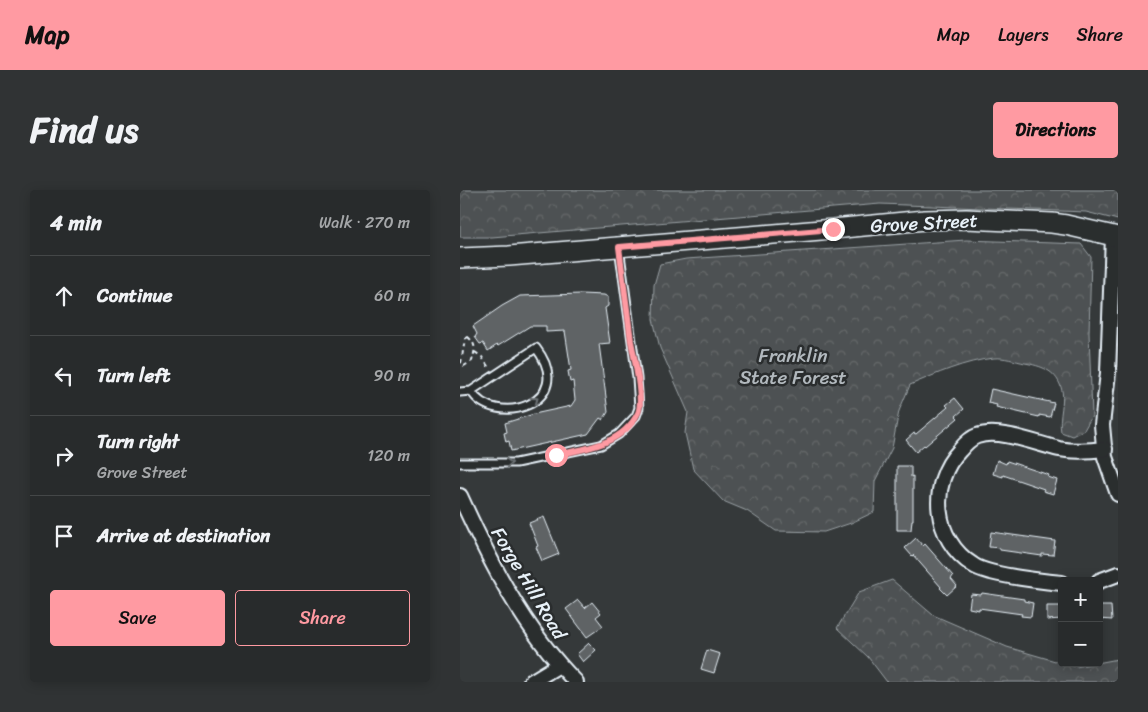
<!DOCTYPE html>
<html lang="en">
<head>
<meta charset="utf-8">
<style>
	body { margin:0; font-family:Sriracha,sans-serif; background:#303334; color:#f1f3f6 }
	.controls { position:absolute; right:15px; bottom:15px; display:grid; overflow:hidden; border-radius:5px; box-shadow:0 2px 12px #0003 }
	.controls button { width:45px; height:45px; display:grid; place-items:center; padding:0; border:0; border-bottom:1px solid #444748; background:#282b2c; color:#f1f3f6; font:25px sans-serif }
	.stop { position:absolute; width:15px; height:15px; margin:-11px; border:4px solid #ff9aa2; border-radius:50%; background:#fff }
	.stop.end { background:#ff9aa2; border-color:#fff; box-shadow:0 1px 5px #0008 }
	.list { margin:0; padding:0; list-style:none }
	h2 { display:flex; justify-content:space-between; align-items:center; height:65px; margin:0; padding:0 20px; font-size:21px }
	h2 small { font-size:16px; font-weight:400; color:#a5a7a9 }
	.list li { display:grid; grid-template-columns:32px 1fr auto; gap:15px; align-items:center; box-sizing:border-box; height:80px; padding:0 20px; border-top:1px solid #444748 }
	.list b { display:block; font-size:19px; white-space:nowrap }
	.list p { margin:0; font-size:16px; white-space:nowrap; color:#a5a7a9 }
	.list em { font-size:16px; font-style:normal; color:#a5a7a9 }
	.actions { display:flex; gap:10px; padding:15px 20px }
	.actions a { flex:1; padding:11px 0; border:1px solid #ff9aa2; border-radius:5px; text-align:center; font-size:18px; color:#ff9aa2 }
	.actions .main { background:#ff9aa2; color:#111 }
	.icon { flex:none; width:28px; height:28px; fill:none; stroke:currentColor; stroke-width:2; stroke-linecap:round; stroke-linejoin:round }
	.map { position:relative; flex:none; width:658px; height:492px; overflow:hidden; border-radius:5px }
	header { display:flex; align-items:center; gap:30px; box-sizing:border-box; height:70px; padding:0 25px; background:#ff9aa2; color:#111 }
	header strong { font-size:24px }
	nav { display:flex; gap:28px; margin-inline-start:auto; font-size:18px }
	.intro { display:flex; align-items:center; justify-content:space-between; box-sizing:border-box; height:120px; padding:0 30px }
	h1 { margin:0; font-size:35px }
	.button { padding:12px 22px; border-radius:5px; background:#ff9aa2; color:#111; font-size:18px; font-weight:700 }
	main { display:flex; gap:30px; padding:0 30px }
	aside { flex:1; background:#282b2c; border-radius:5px; box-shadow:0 2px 12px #0003 }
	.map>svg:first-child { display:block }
</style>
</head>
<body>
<header>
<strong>Map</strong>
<nav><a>Map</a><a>Layers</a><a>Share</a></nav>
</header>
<div class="intro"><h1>Find us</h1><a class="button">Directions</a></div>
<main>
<aside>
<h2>4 min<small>Walk · 270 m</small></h2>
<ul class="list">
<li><svg class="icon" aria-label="ahead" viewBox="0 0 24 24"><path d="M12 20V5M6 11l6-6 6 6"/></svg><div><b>Continue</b></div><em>60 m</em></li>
<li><svg class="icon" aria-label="left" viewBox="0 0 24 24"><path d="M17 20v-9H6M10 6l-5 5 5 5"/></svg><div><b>Turn left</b></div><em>90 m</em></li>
<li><svg class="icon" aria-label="right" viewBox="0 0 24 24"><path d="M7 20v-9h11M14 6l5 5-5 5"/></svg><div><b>Turn right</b><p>Grove Street</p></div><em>120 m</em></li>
<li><svg class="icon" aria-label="arrive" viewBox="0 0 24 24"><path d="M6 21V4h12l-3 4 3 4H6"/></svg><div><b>Arrive at destination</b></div></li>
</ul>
<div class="actions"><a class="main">Save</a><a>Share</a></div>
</aside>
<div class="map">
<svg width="658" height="492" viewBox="0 0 658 492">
	<defs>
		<pattern id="forest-crowns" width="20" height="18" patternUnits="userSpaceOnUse" patternTransform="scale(1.25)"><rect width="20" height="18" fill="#4d5152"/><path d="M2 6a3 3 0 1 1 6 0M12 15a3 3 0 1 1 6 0" fill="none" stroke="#676a6c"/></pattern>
	</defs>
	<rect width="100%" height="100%" fill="#35393a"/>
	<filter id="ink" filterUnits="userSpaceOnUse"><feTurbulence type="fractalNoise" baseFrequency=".02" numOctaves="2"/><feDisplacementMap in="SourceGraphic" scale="10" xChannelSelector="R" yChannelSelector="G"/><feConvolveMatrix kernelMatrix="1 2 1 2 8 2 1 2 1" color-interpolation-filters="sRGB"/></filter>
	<g filter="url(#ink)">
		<g fill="url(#forest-crowns)" stroke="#9aa1a5">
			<polygon points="0,0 658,0 658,30 626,22 420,14 32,47 0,47"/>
			<path d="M506 50 621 54 631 67 629 143 632 226 624 240 612 246 601 242C598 227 606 210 601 197 595 180 581 176 565 173 555 171 544 167 534 168 505 171 476 184 450 195L439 221 432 258 415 291 414 322 391 333 364 342 316 341 287 321 263 311 233 279 225 243 228 222 200 158 193 129 194 95 200 74 226 69Z"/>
			<polygon points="432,390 473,425 547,457 616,477 658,469 658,492 427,492 408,467 377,438 399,402"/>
		</g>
		<g fill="#5f6365" stroke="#e8f1f8">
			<polygon points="121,104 144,105 148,107 148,116 145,118 150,153 139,154 148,222 143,230 140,228 128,244 51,261 49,251 46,252 44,243 47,242 45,233 74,224 111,216 115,210 113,191 110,192 108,181 111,180 105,141 86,142 86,136 70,136 38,156 37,155 28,161 23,153 20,154 15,147 17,144 13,136 42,116 60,106"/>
			<polygon points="531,199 594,213 590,227 579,225 579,227 536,217 537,215 528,213"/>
			<polygon points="495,208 504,219 496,226 498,228 465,256 464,255 456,262 446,250 454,243 456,244 488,217 486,215"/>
			<polygon points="537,270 546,274 547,271 589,285 588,287 597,290 593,304 583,301 584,299 543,285 543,287 533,284"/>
			<polygon points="437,276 451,276 451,287 453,286 453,330 452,330 451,340 437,340"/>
			<polygon points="84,327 99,364 82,371 76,357 78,356 69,333"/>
			<polygon points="531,342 595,351 593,365 582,364 582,366 540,360 540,358 529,357"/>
			<polygon points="456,348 463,356 465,354 493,386 491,389 497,396 487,405 480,398 481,397 453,365 452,366 445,358"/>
			<polygon points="522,403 564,409 564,411 573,413 571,427 561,426 562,424 519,418 519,420 509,418 511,404 521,405"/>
			<polygon points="118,410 125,418 132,412 141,423 136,427 143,436 127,447 106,419"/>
			<polygon points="587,416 602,416 602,429 587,430"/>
			<polygon points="639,416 651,416 652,430 639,429"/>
			<polygon points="129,453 136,460 123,472 117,464"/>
			<polygon points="247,460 260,464 254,483 241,479"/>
		</g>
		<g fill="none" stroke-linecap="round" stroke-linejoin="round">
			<defs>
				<g id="lane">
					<path d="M0 202 11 201 76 158C119 214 34 239 11 201"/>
					<polyline points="0,273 56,273 141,255 159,244 176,226 179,218 177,188 159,57"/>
				</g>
				<g id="street">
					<polyline points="653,46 648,183 642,235 645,267 658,304"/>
					<path d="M0 306C30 372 64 440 116 492"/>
					<polyline points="639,391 658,384"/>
					<path d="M602 393C582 391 527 385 513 375 473 350 468 293 500 260 505 254 511 248 517 246 540 238 577 254 599 259 614 262 629 261 645 259"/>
					<polyline points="71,492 99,475"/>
				</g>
				<polyline id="secondary" points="0,68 49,66 373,39 465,30 506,29 592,33 606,35 658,47"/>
			</defs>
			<use href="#lane" stroke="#e8f1f8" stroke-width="11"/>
			<use href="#street" stroke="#e8f1f8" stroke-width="18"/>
			<use href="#secondary" stroke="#e8f1f8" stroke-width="22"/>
			<g stroke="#e8f1f8" stroke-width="2" stroke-dasharray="4 4" stroke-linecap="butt">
				<path d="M8 147C17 155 15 160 12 171L4 176 1 173 5 149Z"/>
				<polyline points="15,162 22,167 29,178"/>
			</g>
			<use href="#lane" stroke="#2a2d2e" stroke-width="7"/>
			<use href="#street" stroke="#2a2d2e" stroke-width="14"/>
			<use href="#secondary" stroke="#2a2d2e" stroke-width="19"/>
		</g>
		<defs><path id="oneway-chevron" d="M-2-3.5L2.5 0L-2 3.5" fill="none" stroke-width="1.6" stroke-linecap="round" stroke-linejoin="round" transform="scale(1.25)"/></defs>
		<g stroke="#6c7275">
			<use href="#oneway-chevron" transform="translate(75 210) rotate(-36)"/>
			<use href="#oneway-chevron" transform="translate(49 273) rotate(-3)"/>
		</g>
	</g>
	<g fill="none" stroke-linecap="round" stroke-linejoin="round" filter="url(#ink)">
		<path stroke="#ff9aa2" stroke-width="6" d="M96 265C126 259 163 254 178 223 184 210 174 166 171 151 167 120 163 88 159 57L373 39"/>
	</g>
	<g text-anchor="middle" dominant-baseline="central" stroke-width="5" stroke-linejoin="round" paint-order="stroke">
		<g font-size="19" fill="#e8f1f8" stroke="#2a2d2e">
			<text transform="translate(464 33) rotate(-3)">Grove Street</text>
			<text transform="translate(69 393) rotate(59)">Forge Hill Road</text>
		</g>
		<g font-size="19" fill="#b2b9be" stroke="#2a2d2e">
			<text x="333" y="165">Franklin<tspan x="333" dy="22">State Forest</tspan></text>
		</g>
	</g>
</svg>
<div class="controls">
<button>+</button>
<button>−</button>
</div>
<div class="stop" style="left:96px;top:265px"></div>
<div class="stop end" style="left:373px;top:39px"></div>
</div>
</main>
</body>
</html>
